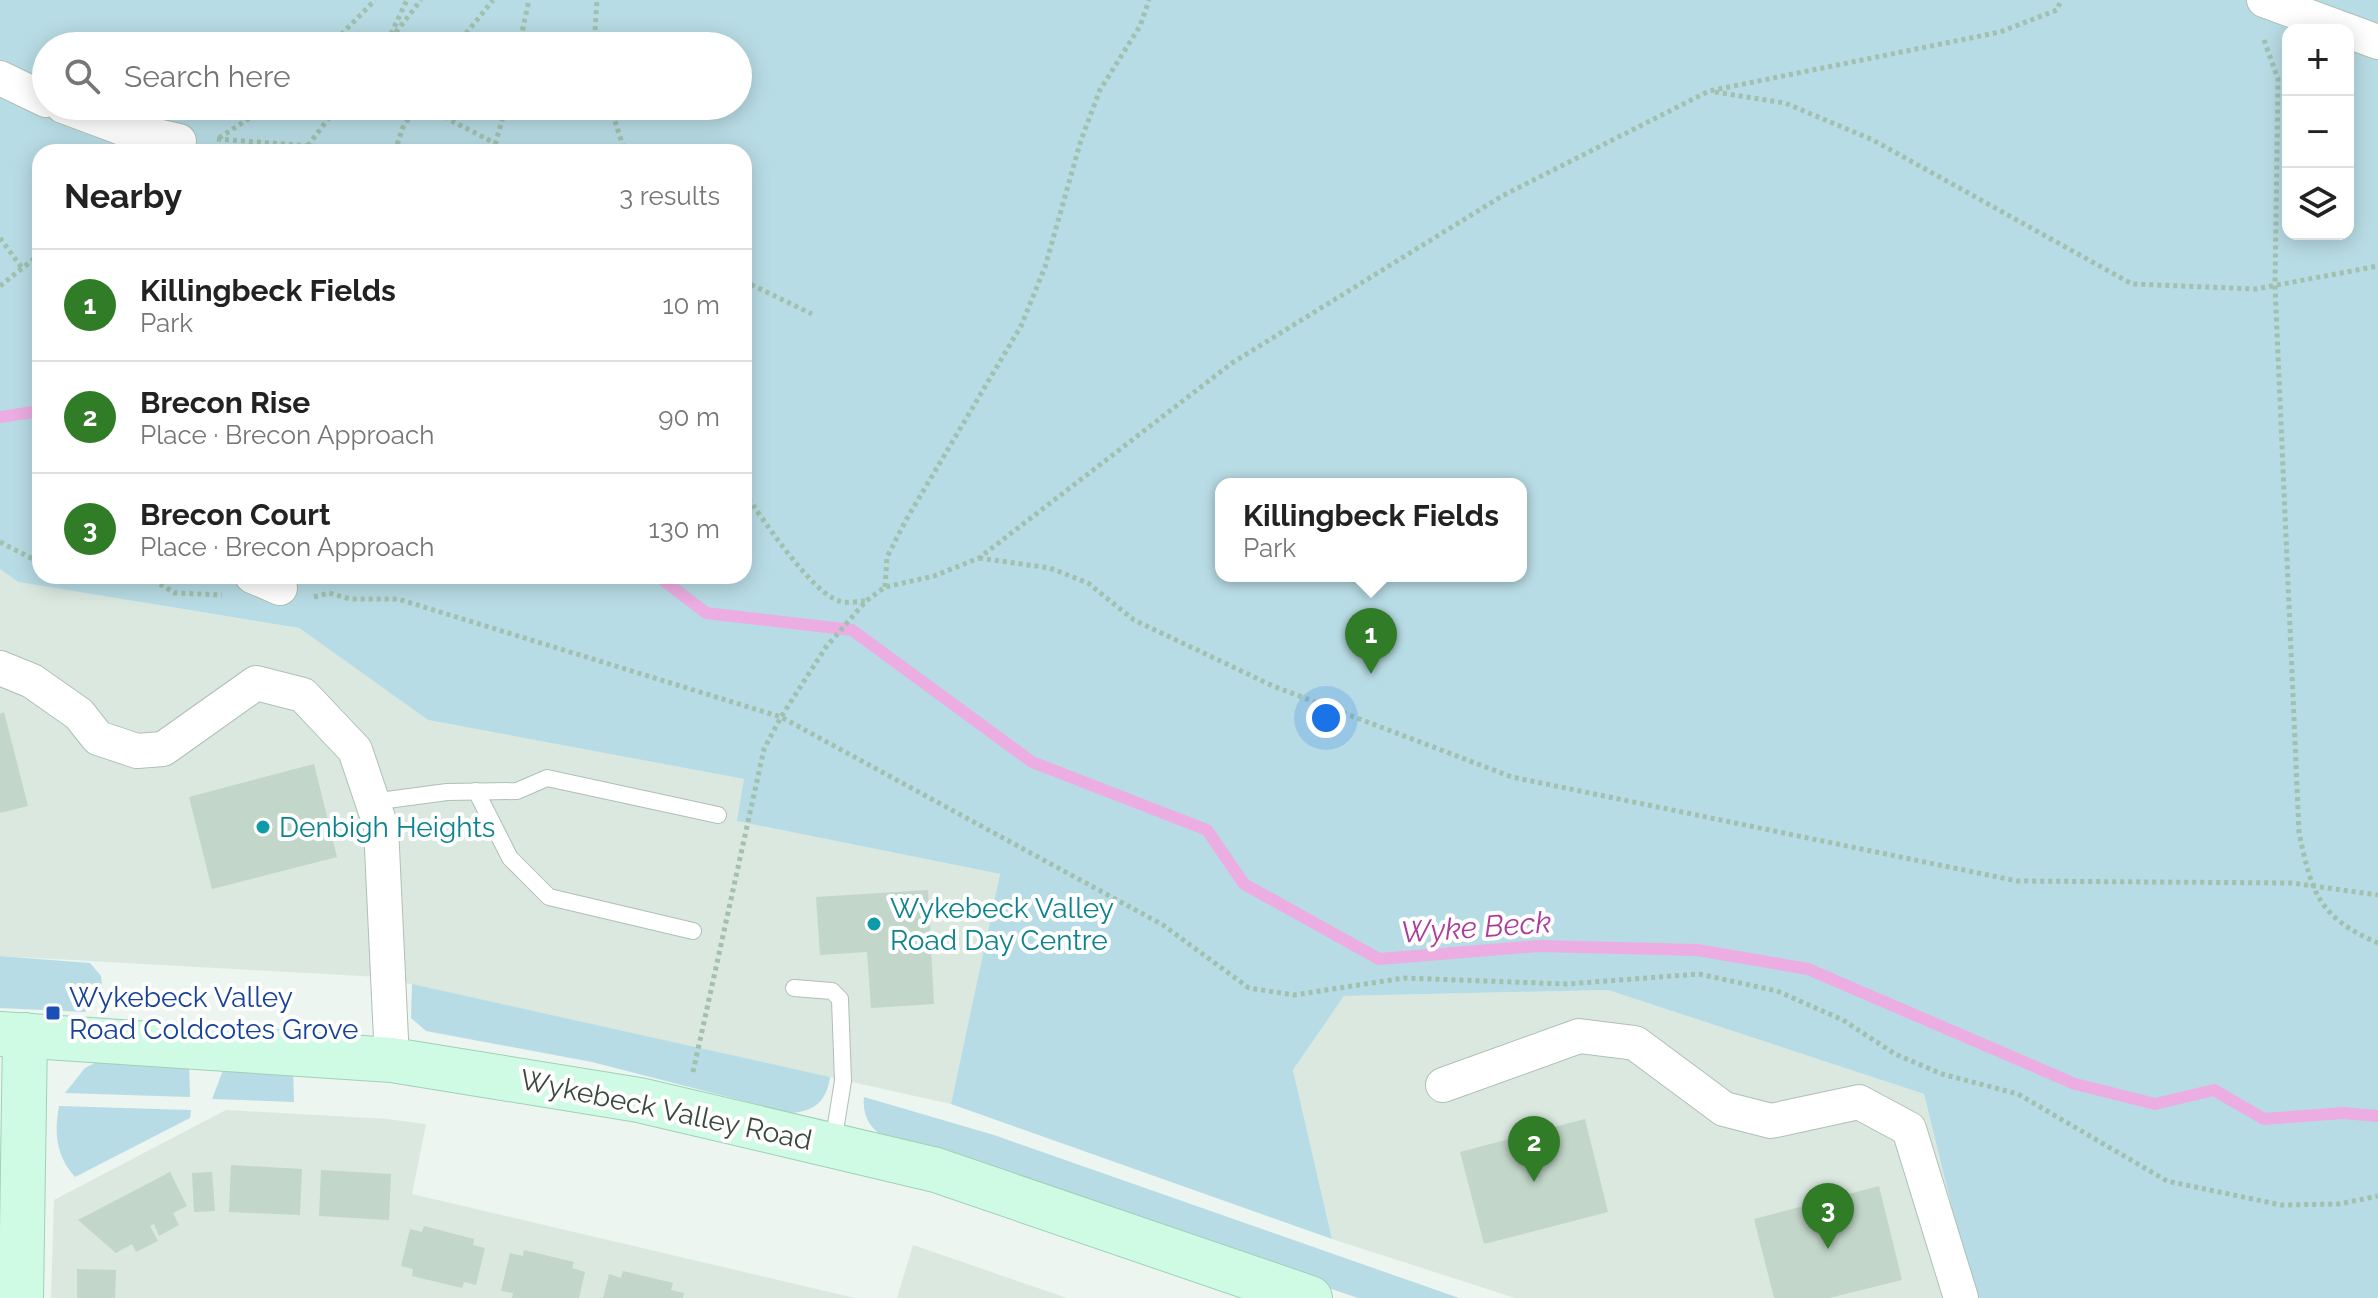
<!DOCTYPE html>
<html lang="en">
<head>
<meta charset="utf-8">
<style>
	body { margin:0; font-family:Raleway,sans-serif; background:#f2f2f2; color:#222 }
	.controls { position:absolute; right:24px; top:24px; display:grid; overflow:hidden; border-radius:16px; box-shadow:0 4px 20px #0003 }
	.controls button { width:72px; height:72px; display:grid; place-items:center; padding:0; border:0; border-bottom:2px solid #e0e0e0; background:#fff; color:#222; font:40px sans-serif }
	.you { position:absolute; left:1326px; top:718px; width:28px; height:28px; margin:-20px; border:6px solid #fff; border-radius:50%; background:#1a73e8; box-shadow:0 0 0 12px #1a73e833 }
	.badge { display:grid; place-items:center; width:52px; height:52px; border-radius:50%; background:#307c27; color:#fff; font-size:26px; font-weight:700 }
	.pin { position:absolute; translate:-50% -66px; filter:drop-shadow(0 2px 4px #0008) }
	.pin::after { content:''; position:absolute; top:42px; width:28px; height:24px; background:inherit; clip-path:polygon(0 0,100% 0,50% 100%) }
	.popup { position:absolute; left:1215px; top:478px; width:312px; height:104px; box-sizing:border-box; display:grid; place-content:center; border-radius:16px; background:#fff; filter:drop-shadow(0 2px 6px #0005); font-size:26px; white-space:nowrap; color:#767676 }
	.popup b { font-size:30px; color:#222 }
	.popup::after { content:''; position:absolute; left:50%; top:100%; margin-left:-16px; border:16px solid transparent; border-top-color:#fff }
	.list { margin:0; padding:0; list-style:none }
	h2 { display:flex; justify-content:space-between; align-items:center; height:104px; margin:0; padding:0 32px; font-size:34px }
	h2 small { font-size:26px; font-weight:400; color:#767676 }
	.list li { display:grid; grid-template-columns:52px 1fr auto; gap:24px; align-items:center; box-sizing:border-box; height:112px; padding:0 32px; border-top:2px solid #e0e0e0 }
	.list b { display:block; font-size:30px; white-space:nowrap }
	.list p { margin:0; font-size:26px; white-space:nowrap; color:#767676 }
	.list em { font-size:26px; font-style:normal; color:#767676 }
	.icon { flex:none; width:44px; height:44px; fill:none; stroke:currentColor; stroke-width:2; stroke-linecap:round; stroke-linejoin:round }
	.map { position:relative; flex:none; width:2378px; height:1298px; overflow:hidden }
	.search { position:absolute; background:#fff; box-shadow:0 4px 20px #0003; left:32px; top:32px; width:720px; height:88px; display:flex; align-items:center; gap:20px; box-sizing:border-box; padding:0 28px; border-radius:44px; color:#767676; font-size:30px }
	.panel { position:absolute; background:#fff; box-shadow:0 4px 20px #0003; left:32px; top:144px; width:720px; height:440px; border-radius:24px }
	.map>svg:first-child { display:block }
</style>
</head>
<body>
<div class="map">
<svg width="2378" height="1298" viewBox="0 0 2378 1298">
	<rect width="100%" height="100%" fill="#ecf5f0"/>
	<g fill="#dae8e0">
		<polygon points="0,569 18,582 299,628 428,720 745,779 738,821 1000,874 951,1104 379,977 0,956"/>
		<polygon points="1608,990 1924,1094 1974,1298 1515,1298 1332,1239 1293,1070 1344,996"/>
		<polygon points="226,1110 387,1119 426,1124 412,1194 855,1298 51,1298 54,1200"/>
		<polygon points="913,1245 1067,1298 897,1298"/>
	</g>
	<g fill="#b8dce5" fill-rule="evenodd">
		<path d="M0 0H2378V1298H1974L1924 1094 1608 990 1344 996 1293 1070 1332 1239 951 1104 1000 874 737 821 744 779 428 720 299 628 18 582 0 569ZM2288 30H2348V234H2288ZM46 46H738V106H46ZM40 152H744V576H40ZM1221 484H1521V576H1221Z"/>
		<polygon points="0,956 90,963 101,976 103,994 85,1012 0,1008"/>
		<path d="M412 984 830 1077C827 1101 814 1112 790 1113L592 1062 426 1031 411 1018Z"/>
		<polygon points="105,1058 189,1061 190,1097 65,1093 85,1068"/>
		<polygon points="225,1065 293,1067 294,1102 212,1099"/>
		<path d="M864 1097 994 1135 1459 1298H1358L886 1138C870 1129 862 1116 864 1097Z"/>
		<path d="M59 1106 191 1110 190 1118 75 1177C56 1156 54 1133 59 1106Z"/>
	</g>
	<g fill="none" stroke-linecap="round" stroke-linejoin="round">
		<g stroke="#ecade2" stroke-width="12">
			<polyline points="0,417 40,411"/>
			<polyline points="658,576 706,613 852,630 1032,762 1207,830 1244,884 1379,959 1539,946 1697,950 1808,969 2075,1084 2155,1104 2214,1090 2264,1119 2343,1113 2378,1116"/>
		</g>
	</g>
	<g fill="#c2d6c9">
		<polygon points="4,712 28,806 0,813 0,714"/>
		<polygon points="314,764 337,857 212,889 189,797"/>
		<polygon points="928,890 934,1004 871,1008 867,952 820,955 816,897"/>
		<polygon points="1585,1119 1608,1212 1484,1244 1460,1152"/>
		<polygon points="231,1165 302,1169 300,1215 229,1212"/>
		<polygon points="321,1170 391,1174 389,1220 319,1216"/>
		<polygon points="170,1172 187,1206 173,1213 179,1225 159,1236 154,1224 150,1226 158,1241 136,1252 132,1244 116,1253 78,1220"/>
		<polygon points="212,1172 215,1211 194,1212 192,1173"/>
		<polygon points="1879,1186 1902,1280 1829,1298 1774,1298 1754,1219"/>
		<polygon points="424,1226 474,1239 473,1245 485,1248 476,1285 464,1282 462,1288 412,1276 413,1269 401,1266 410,1229 422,1232"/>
		<polygon points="524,1250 574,1262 572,1268 585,1272 579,1298 512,1298 513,1293 501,1291 510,1253 523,1256"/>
		<polygon points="77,1269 116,1270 115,1298 77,1298"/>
		<polygon points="623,1271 673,1283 671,1290 684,1293 683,1298 603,1298 609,1274 621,1278"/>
	</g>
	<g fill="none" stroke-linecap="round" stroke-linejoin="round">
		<defs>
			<g id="lane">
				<polyline points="476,791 510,858 549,897 693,931"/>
				<polyline points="372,802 447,792 517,791 547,778 718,815"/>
				<polyline points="794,988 832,991 840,999 843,1081 833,1143"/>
			</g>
			<g id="street">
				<polyline points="2264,0 2345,30"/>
				<polyline points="2348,31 2378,42"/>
				<polyline points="0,78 46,100"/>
				<polyline points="63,106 122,128 179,141"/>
				<polyline points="252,576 280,588"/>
				<polyline points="0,668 32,681 79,714 98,738 137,751 163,749 256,683 303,695 355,750 381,827 392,1060"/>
				<polyline points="1443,1085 1579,1036 1635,1043 1724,1109 1771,1121 1859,1102 1909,1129 1961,1298"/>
			</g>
			<g id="secondary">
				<polyline points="0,1034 392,1060 639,1100 936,1170 1310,1298"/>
				<polyline points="21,1298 25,1035"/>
			</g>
		</defs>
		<use href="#lane" stroke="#afc0b5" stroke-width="18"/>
		<use href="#street" stroke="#afc0b5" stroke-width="36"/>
		<use href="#secondary" stroke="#9fd1b7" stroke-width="46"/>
		<g stroke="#a1c0ad" stroke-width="5" stroke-dasharray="4 4" stroke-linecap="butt">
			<polyline points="391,34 407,0"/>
			<path d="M2264 40 2278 79 2275 286 2299 833C2312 893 2318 917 2378 943"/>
			<polyline points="386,45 421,0"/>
			<polyline points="330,46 375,0"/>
			<polyline points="456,46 493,0"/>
			<polyline points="519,46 529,0"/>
			<polyline points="594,46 597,0"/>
			<polyline points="1715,92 1785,103 1873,140 2132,284 2256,289 2378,266"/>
			<polyline points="423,106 512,152"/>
			<polyline points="610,106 625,152"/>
			<polyline points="219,138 268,106"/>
			<polyline points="217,139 388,152"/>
			<polyline points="303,152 338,106"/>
			<polyline points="395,152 402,129 416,106"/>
			<polyline points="493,152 506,106"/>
			<polyline points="0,238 22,268"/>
			<polyline points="744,281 812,314"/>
			<polyline points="0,286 40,254"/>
			<path d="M744 492C762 518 811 592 839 601 846 604 857 601 865 601"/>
			<polyline points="0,542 31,558 40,558"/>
			<polyline points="979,558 1050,568 1088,583 1134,620 1273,686 1512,777 2017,881 2292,883 2378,895"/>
			<polyline points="146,576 175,593 222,595"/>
			<polyline points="885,587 887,557 906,520 1021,326 1045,267 1081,140 1100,90 1140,26 1149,0"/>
			<polyline points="314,597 329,593 350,599 398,599 781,717 1163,925 1249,988 1294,995 1404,978 1567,984 1699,974 1777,991 1843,1020 1895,1054 1942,1074 2018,1094 2167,1181 2281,1205 2339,1204 2378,1196"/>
			<polyline points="693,1072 764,749 781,717 826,647 866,601 885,587 934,576 979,558 1232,363 1502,196 1709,91 2000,32 2057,10 2061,0"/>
		</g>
		<use href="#lane" stroke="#fff" stroke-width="16"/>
		<use href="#street" stroke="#fff" stroke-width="34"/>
		<use href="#secondary" stroke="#cffbe5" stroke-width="44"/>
	</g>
	<g fill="#0f9aa8" stroke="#fff" stroke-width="3">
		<circle cx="263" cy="827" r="8"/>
		<circle cx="874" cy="924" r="8"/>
	</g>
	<rect fill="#1a4fb4" stroke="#fff" stroke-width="3" x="45" y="1005" width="16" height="16" rx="4"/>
	<g text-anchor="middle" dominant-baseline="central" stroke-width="8" stroke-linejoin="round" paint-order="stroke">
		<g font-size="28" fill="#0d838f" stroke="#fff" text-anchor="start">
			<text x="279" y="827">Denbigh Heights</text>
			<text x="890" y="908">Wykebeck Valley<tspan x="890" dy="32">Road Day Centre</tspan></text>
		</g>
		<g font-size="28" fill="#164399" stroke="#fff" text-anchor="start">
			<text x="69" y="997">Wykebeck Valley<tspan x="69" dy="32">Road Coldcotes Grove</tspan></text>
		</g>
		<g font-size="28" fill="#3a493f" stroke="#fff">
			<text transform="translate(666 1110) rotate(12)">Wykebeck Valley Road</text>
		</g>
		<g font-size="30" font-style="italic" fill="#ae3a9a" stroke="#fff">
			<text transform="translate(1476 927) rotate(-4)">Wyke Beck</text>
		</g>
	</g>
</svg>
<div class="controls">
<button>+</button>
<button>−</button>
<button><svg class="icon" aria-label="layers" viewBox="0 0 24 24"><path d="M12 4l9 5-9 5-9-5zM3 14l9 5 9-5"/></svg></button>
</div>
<div class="you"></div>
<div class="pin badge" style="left:1371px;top:674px">1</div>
<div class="popup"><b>Killingbeck Fields</b>Park</div>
<div class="pin badge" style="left:1534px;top:1182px">2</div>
<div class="pin badge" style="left:1828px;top:1249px">3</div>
<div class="search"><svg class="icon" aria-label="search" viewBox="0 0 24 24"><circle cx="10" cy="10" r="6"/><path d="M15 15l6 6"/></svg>Search here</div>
<section class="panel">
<h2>Nearby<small>3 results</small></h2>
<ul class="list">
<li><span class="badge">1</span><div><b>Killingbeck Fields</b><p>Park</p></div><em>10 m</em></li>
<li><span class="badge">2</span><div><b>Brecon Rise</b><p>Place · Brecon Approach</p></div><em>90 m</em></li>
<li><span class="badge">3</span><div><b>Brecon Court</b><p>Place · Brecon Approach</p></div><em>130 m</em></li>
</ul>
</section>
</div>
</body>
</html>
